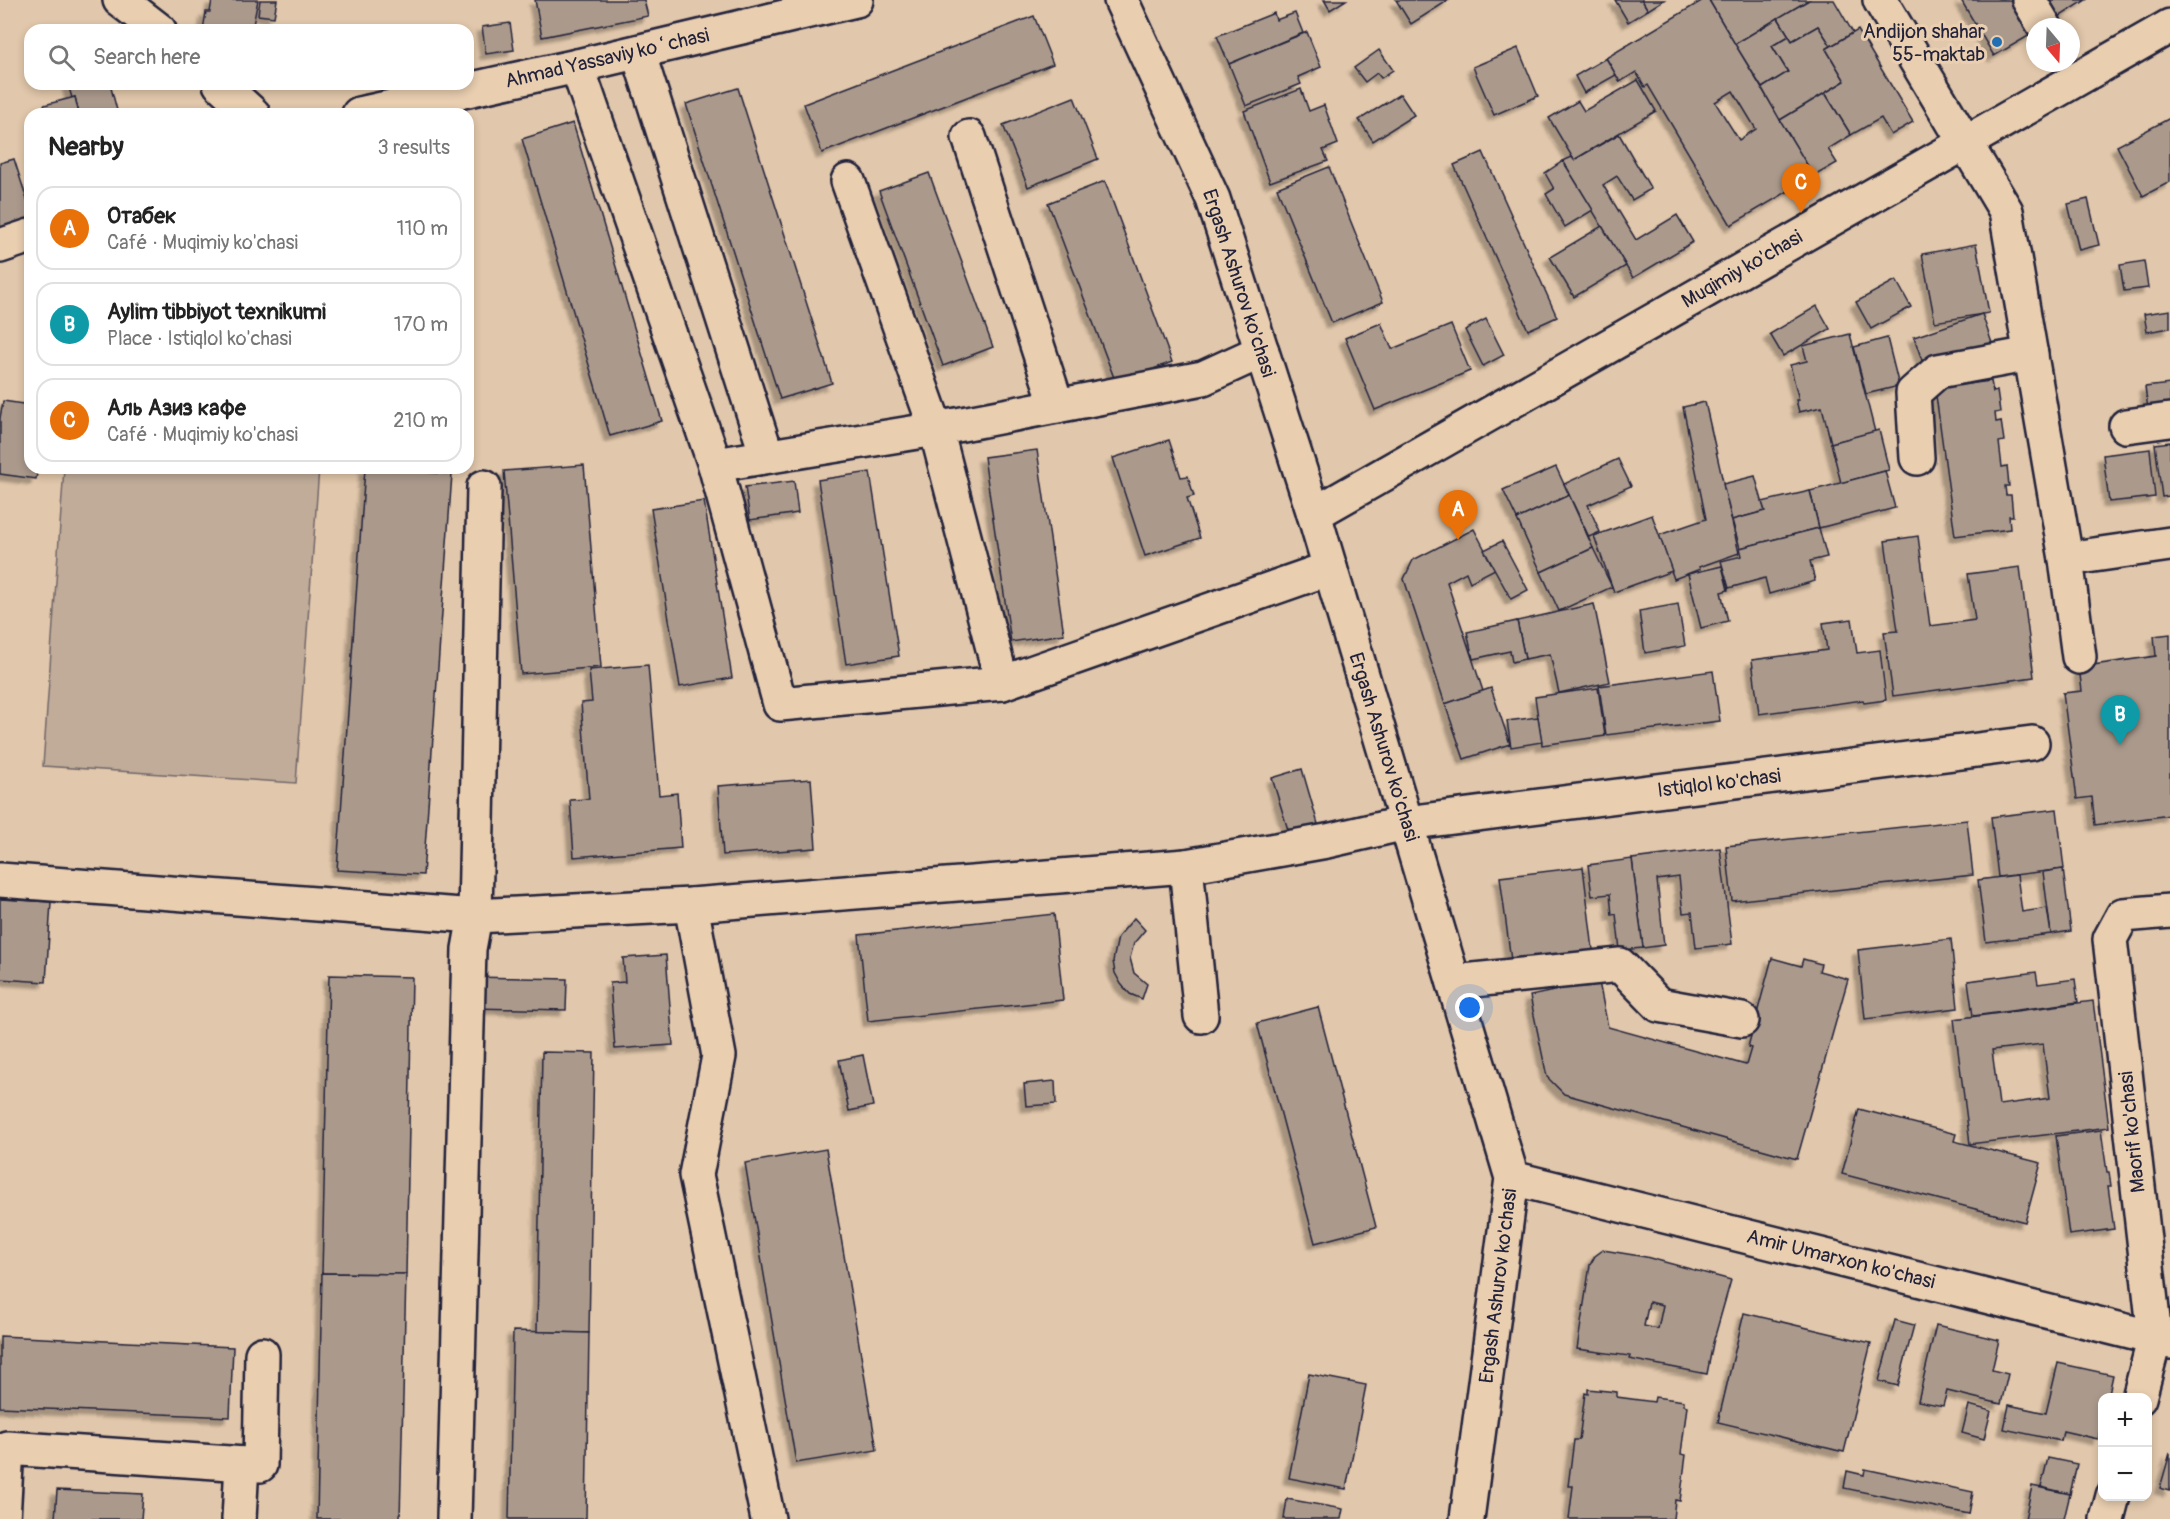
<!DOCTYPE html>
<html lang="en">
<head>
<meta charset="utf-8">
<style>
	body { margin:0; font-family:Pangolin,sans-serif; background:#f6f6f6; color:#222 }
	.controls { position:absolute; right:18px; bottom:18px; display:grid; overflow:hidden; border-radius:12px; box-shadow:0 3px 9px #0003 }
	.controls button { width:54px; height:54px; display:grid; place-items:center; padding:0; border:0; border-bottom:2px solid #e0e0e0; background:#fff; color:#222; font:30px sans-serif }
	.compass { position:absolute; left:2026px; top:18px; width:54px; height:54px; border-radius:50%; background:#fff; box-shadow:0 3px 9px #0003; rotate:161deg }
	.you { position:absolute; left:1470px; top:1008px; width:21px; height:21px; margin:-15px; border:4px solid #fff; border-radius:50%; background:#1a73e8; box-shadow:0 0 0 9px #1a73e833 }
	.badge { display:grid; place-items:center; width:39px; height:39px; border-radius:50%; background:#1a73e8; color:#fff; font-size:20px; font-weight:700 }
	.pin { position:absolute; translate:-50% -50px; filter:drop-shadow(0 2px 3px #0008) }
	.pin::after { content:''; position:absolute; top:32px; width:21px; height:18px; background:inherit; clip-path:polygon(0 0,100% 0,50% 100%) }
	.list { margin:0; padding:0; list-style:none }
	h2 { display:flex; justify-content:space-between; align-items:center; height:78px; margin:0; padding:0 24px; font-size:26px }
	h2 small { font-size:20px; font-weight:400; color:#767676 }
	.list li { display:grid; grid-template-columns:39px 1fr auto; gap:18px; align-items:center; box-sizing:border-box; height:84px; margin:0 12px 12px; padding:0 12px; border:2px solid #e0e0e0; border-radius:18px }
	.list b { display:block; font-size:22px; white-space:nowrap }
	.list p { margin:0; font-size:20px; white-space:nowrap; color:#767676 }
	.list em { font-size:20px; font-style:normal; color:#767676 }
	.icon { flex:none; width:33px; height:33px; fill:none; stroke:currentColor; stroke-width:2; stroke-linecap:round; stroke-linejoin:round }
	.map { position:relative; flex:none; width:2170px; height:1519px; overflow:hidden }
	.search { position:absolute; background:#fff; box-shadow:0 3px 9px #0003; left:24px; top:24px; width:450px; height:66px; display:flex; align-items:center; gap:15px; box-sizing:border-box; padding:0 21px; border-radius:18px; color:#767676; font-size:22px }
	.panel { position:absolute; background:#fff; box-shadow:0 3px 9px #0003; left:24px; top:108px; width:450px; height:366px; border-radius:18px }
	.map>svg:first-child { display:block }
</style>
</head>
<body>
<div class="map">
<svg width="2170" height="1519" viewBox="0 0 2170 1519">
	<defs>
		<filter id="shadow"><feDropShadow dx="-5.5" dy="5.5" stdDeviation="1.5" flood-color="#0004"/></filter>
	</defs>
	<rect width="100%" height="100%" fill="#e1c7ab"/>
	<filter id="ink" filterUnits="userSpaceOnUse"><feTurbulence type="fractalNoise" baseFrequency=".0167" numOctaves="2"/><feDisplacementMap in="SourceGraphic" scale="12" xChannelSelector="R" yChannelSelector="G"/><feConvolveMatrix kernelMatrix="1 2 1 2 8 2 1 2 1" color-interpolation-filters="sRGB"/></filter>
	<g filter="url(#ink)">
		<polygon fill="#c1ac99" stroke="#72676a" stroke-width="1.5" points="64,468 319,468 296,783 43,766"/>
		<g fill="#ab9a8c" stroke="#22223b" stroke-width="1.5" fill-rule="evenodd" filter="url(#shadow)">
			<polygon points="212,0 258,0 252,30 203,30 206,12 210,12"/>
			<polygon points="260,0 277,0 274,17 258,15"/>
			<polygon points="535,0 644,0 648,16 542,37"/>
			<polygon points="1324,0 1346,0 1330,10"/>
			<polygon points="1396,0 1449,0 1411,24"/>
			<polygon points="1615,0 1642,0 1648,10 1628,22"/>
			<polygon points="1642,0 1664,0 1648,10"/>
			<path d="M1703 0H1709L1814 176 1731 225 1648 85 1645 87 1636 72 1620 82 1606 58ZM1733 91 1756 129 1739 140 1715 102Z"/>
			<polygon points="1709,0 1809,0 1735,44"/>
			<polygon points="1809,0 1834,0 1853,33 1831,46 1818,26 1792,41 1778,18"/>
			<polygon points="1961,0 2012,0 2032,34 1994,56"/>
			<polygon points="2048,0 2086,0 2059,17"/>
			<polygon points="1274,13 1276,20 1295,13 1303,33 1229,64 1217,36"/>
			<polygon points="1034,16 1053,64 822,153 804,104"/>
			<polygon points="1778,18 1789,36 1772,46 1788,72 1762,88 1735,44"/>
			<polygon points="510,23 514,50 486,54 482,27"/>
			<polygon points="1818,26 1831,46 1826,49 1845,81 1780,120 1762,88 1788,72 1772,46 1789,36 1792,41"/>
			<polygon points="1858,30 1913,122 1891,135 1881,118 1851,135 1825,93 1845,81 1826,49"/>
			<polygon points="1307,32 1321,67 1298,77 1301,84 1246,106 1229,64"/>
			<polygon points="1518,48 1538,96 1494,115 1473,67"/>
			<polygon points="1379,50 1393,70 1381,78 1377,73 1365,82 1354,68"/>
			<polygon points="1606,58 1616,75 1584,93 1575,76"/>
			<polygon points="1638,80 1656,111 1574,160 1549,118 1578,101 1584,111"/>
			<polygon points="68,84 110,84 118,114 79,114 75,97 72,98"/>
			<polygon points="738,88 832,383 780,399 686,104"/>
			<polygon points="1301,89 1309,111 1324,105 1338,144 1323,150 1328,161 1270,182 1244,111"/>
			<polygon points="1825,93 1851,135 1828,149 1837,163 1814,176 1780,120"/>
			<polygon points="1400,94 1414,115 1373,141 1359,120"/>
			<polygon points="75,97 79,114 47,114 44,105"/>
			<polygon points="1074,97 1098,159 1028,187 1003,125"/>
			<polygon points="2170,118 2170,182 2143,196 2117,146"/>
			<polygon points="573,123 662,421 610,436 522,139"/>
			<polygon points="1619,134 1651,189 1632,200 1617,176 1603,185 1636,240 1677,215 1693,242 1633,278 1563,161 1572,157 1574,160"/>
			<polygon points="1483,152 1557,317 1528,330 1454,165"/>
			<polygon points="14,159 30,209 30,224 0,234 0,163"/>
			<polygon points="1563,161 1593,210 1565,227 1546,194 1554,189 1545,173"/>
			<polygon points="1329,167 1383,302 1332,323 1277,188"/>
			<polygon points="929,173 993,347 943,366 879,191"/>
			<polygon points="1105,181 1172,362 1116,383 1048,203"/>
			<polygon points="2088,199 2099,245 2079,250 2068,204"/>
			<polygon points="1602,226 1626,266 1574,297 1550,257"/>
			<polygon points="1976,244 1989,313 1935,322 1922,254"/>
			<polygon points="2144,261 2148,288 2124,291 2120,265"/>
			<polygon points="1896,280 1911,307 1871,329 1856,302"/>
			<polygon points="1817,306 1830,329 1783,356 1770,334"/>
			<polygon points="2170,310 2170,328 2147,332 2144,314"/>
			<polygon points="1982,314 1994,349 1926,372 1914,337"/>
			<polygon points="1486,319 1504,355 1483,366 1465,330"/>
			<polygon points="1381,323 1392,349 1451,325 1470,371 1375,410 1345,338"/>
			<polygon points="1850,334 1875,432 1831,443 1822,407 1799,412 1796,400 1799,400 1790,365 1807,361 1803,346"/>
			<polygon points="1887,338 1899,386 1866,394 1854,347"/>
			<polygon points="1991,381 1993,392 1997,391 2000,412 1995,413 1996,422 2001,421 2004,441 1999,442 2002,467 2007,466 2009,486 2005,486 2006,495 2011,495 2013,516 2009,516 2010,529 1955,536 1935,388"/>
			<polygon points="2170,384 2170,407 2148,409 2145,387"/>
			<polygon points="3,401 30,405 30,468 38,468 36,479 0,474 0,418"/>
			<polygon points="1705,402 1739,553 1699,567 1700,569 1674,579 1659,535 1706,519 1683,407"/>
			<polygon points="1879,430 1889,470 1841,483 1831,443"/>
			<polygon points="1169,440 1181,477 1188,476 1194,496 1187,498 1200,538 1145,556 1113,458"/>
			<polygon points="2170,442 2170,496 2162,497 2155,444"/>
			<polygon points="2150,449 2155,497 2109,502 2103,455"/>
			<polygon points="1037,450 1064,634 1011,642 984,457"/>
			<polygon points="1618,459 1631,486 1588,505 1600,532 1589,537 1564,484"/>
			<polygon points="584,465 601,667 521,674 504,471"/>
			<polygon points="1556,467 1569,495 1517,519 1503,490"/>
			<polygon points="365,468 452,474 423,875 337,870"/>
			<polygon points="1885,471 1895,508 1819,528 1810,491"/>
			<polygon points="870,472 899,656 846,664 818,480"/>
			<polygon points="1755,476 1765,511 1732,520 1723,484"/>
			<polygon points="794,481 798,513 750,520 745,487"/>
			<polygon points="1810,491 1819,528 1740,548 1732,520 1765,511 1762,502"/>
			<polygon points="1569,495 1593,548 1541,572 1517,519"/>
			<polygon points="704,501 732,678 680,687 651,509"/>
			<polygon points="1652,515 1672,571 1614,592 1594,536"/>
			<polygon points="1819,528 1827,557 1810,561 1815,581 1769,594 1765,578 1729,588 1721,561 1742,556 1740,548"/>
			<polygon points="1474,529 1495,569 1470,582 1466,572 1447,582 1483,691 1445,704 1404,579 1413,560"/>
			<polygon points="1918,536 1930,626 1975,620 1968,574 2020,567 2034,677 1893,696 1884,632 1898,631 1885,541"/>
			<polygon points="1502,541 1528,590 1511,599 1484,550"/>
			<polygon points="1593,548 1612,587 1559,611 1541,572"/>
			<polygon points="1722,566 1728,590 1721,592 1728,621 1701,628 1688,574"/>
			<polygon points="1594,604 1610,682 1559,693 1550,654 1525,659 1517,621"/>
			<polygon points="1678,604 1685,646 1645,653 1639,611"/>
			<polygon points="1852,619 1857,653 1880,650 1886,700 1864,703 1863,700 1759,714 1752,660 1827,650 1823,623"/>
			<polygon points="1517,621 1525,659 1512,662 1510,651 1473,659 1467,632"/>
			<polygon points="2170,634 2170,815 2095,825 2092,797 2077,799 2063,693 2082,691 2079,667 2156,656 2154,636"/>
			<polygon points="648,665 659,795 677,793 681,848 574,857 570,800 589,799 581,703 592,702 589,670"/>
			<polygon points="1713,671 1720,721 1606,735 1599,686"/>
			<polygon points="1491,688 1510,744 1464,759 1445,704"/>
			<polygon points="1598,688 1605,736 1542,745 1535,697"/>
			<polygon points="1538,717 1542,742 1511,747 1507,721"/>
			<polygon points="1302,769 1318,824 1289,833 1272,778"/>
			<polygon points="811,779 816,848 723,855 718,786"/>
			<polygon points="2057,809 2064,869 1998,877 1991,817"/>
			<polygon points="1967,820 1973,875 1732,901 1726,846"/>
			<polygon points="1720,848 1732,944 1696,948 1692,912 1683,913 1679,877 1657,880 1664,945 1643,948 1632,859"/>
			<polygon points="1632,859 1643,948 1620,950 1616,914 1612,915 1610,894 1592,896 1588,865"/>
			<polygon points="1583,867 1594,958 1512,968 1500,877"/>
			<polygon points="2063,869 2071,931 2051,934 2043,872"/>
			<polygon points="2017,875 2022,912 2047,908 2051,934 1986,942 1978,880"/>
			<polygon points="0,899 51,902 46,982 0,979"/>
			<polygon points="1054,914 1063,1000 868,1021 859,935"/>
			<polygon points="1134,918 1145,930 1134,943 1130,958 1134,973 1147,984 1142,999 1130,994 1121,984 1115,973 1113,961 1118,937"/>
			<polygon points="1951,939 1958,1008 1865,1019 1858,950"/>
			<polygon points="666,955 673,1045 615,1049 610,983 625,982 623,958"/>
			<polygon points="1772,958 1801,966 1803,959 1821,964 1819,971 1848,979 1797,1159 1564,1094 1547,1077 1530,996 1559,990 1558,986 1580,982 1581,986 1599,982 1608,1027 1746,1065 1751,1048 1748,1047"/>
			<polygon points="2036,972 2038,984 2075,979 2078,1002 1973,1016 1968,981"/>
			<polygon points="329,975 412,977 406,1274 322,1273"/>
			<polygon points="474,977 567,979 566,1010 473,1008"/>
			<path d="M2093 1001 2109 1127 1970 1144 1954 1019ZM2043 1044 2050 1098 1999 1105 1992 1050Z"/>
			<polygon points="1318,1007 1376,1227 1315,1243 1257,1023"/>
			<polygon points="542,1052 594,1053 589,1333 537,1332"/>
			<polygon points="863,1055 873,1106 849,1111 839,1060"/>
			<polygon points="1055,1081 1056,1104 1026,1106 1024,1084"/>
			<polygon points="1859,1109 1956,1134 1954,1141 2041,1163 2025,1222 1842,1174"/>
			<polygon points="2101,1130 2107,1172 2109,1172 2111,1186 2108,1186 2114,1229 2069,1235 2056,1136"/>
			<polygon points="826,1149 877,1450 796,1463 745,1163"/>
			<path d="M1603 1250 1646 1257 1731 1280 1713 1343 1707 1374 1629 1359 1630 1356 1577 1349 1590 1265 1595 1256ZM1649 1302 1663 1305 1658 1329 1644 1326Z"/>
			<polygon points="322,1273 406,1274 400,1519 317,1519"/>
			<polygon points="1744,1313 1871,1343 1844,1452 1718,1422"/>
			<polygon points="1895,1320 1914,1325 1898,1386 1879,1381"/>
			<polygon points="1936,1325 1999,1340 1992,1370 2008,1374 2001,1404 1947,1391 1943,1406 1918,1401"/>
			<polygon points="513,1331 589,1333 586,1519 509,1519"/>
			<polygon points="0,1336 233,1347 230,1417 0,1407"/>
			<polygon points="2058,1363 2113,1375 2108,1398 2102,1398 2102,1421 2098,1439 2063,1431 2061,1441 2004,1429 2009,1405 2046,1413"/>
			<polygon points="1309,1374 1366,1385 1346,1489 1289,1478"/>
			<polygon points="1588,1389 1617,1392 1617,1397 1654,1402 1655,1397 1684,1401 1684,1405 1687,1406 1681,1454 1686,1455 1680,1501 1675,1500 1673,1519 1569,1519 1573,1486 1568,1486 1574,1440 1579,1440 1585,1393 1588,1394"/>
			<polygon points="1969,1405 1991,1411 1984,1439 1962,1433"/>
			<polygon points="2170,1453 2170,1491 2160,1488"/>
			<polygon points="2048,1458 2077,1464 2070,1494 2041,1487"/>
			<polygon points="1865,1469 1973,1492 1969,1514 1844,1488 1847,1471 1864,1475"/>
			<polygon points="2032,1486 2070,1494 2064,1519 2025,1519"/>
			<polygon points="57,1490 143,1494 141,1519 55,1519"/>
			<polygon points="1287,1499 1343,1509 1341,1519 1284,1519"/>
		</g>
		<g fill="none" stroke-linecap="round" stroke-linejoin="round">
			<defs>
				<g id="minor">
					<polyline points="120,0 159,30"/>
					<polyline points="1121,0 1213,199 1314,514 1512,1178 1467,1519"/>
					<polyline points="1880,0 2006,211 2066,559 2170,544"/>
					<polyline points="2029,0 2045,27"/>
					<polyline points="638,52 767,456"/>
					<polyline points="577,66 715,465 780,704 1002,683 1330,568"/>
					<polyline points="220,84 253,114"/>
					<polyline points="359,114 577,66 856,0"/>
					<polyline points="969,137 1057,406"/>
					<polyline points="848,181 936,429 1002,683"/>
					<polyline points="0,246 30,236"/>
					<polyline points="2126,426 2170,420"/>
					<polyline points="1917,458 1913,393 1938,371 2031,354"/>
					<polyline points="715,465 936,429 1203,378 1262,351"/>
					<polyline points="1314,514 2170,26"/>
					<polyline points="2066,559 2079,657"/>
					<polyline points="1186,866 1201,1016"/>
					<polyline points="0,880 475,916 691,905 1186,866 1327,841 1406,823 2032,743"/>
					<polyline points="691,905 719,1056 696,1175 768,1519"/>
					<polyline points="1454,982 1620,965 1659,1005 1742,1020"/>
					<polyline points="1512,1178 2170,1342"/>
					<polyline points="2139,1398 2155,1337 2110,939 2123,915 2170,911"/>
					<polyline points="3,1519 7,1448 260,1465 262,1354"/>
					<polyline points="239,1519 242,1464"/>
					<polyline points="454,1519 469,949 475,916 484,487"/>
					<polyline points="2107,1519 2113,1496"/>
				</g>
			</defs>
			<use href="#minor" stroke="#22223b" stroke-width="38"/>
			<use href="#minor" stroke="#e9ceb0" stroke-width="33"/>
		</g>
	</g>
	<circle fill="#1f6fb2" stroke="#e9ceb0" stroke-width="2" cx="1997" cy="42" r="6"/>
	<g text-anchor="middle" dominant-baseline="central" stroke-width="6" stroke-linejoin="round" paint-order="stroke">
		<g font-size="20" fill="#22223b" stroke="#e9ceb0" text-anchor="end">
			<text x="1985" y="31">Andijon shahar<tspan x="1985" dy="23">55-maktab</tspan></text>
		</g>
		<g font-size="20" fill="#22223b" stroke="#e9ceb0">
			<text transform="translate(607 58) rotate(-13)">Ahmad Yassaviy koʻchasi</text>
			<text transform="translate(1742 269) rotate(-30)">Muqimiy ko'chasi</text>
			<text transform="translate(1239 283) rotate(72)">Ergash Ashurov ko'chasi</text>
			<text transform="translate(1384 747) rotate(73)">Ergash Ashurov ko'chasi</text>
			<text transform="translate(1719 783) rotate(-7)">Istiqlol ko'chasi</text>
			<text transform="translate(2132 1132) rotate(-96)">Maorif ko'chasi</text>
			<text transform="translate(1841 1259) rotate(14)">Amir Umarxon ko'chasi</text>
			<text transform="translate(1498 1286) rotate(-83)">Ergash Ashurov ko'chasi</text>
		</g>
	</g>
</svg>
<div class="controls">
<button>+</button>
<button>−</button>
</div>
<svg class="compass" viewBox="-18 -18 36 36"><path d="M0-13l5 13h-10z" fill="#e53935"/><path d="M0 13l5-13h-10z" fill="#767676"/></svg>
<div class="you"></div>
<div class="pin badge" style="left:1458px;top:540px;background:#e8710a">A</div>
<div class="pin badge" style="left:2120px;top:745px;background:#0f9aa8">B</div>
<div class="pin badge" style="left:1801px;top:213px;background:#e8710a">C</div>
<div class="search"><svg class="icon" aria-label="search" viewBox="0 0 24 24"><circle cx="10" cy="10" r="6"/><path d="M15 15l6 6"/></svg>Search here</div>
<section class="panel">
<h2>Nearby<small>3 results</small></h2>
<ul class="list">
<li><span class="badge" style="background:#e8710a">A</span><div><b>Отабек</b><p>Café · Muqimiy ko'chasi</p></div><em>110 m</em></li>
<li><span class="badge" style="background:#0f9aa8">B</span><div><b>Aylim tibbiyot texnikumi</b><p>Place · Istiqlol ko'chasi</p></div><em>170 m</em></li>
<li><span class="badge" style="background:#e8710a">C</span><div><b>Аль Азиз кафе</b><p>Café · Muqimiy ko'chasi</p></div><em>210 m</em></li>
</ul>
</section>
</div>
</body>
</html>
